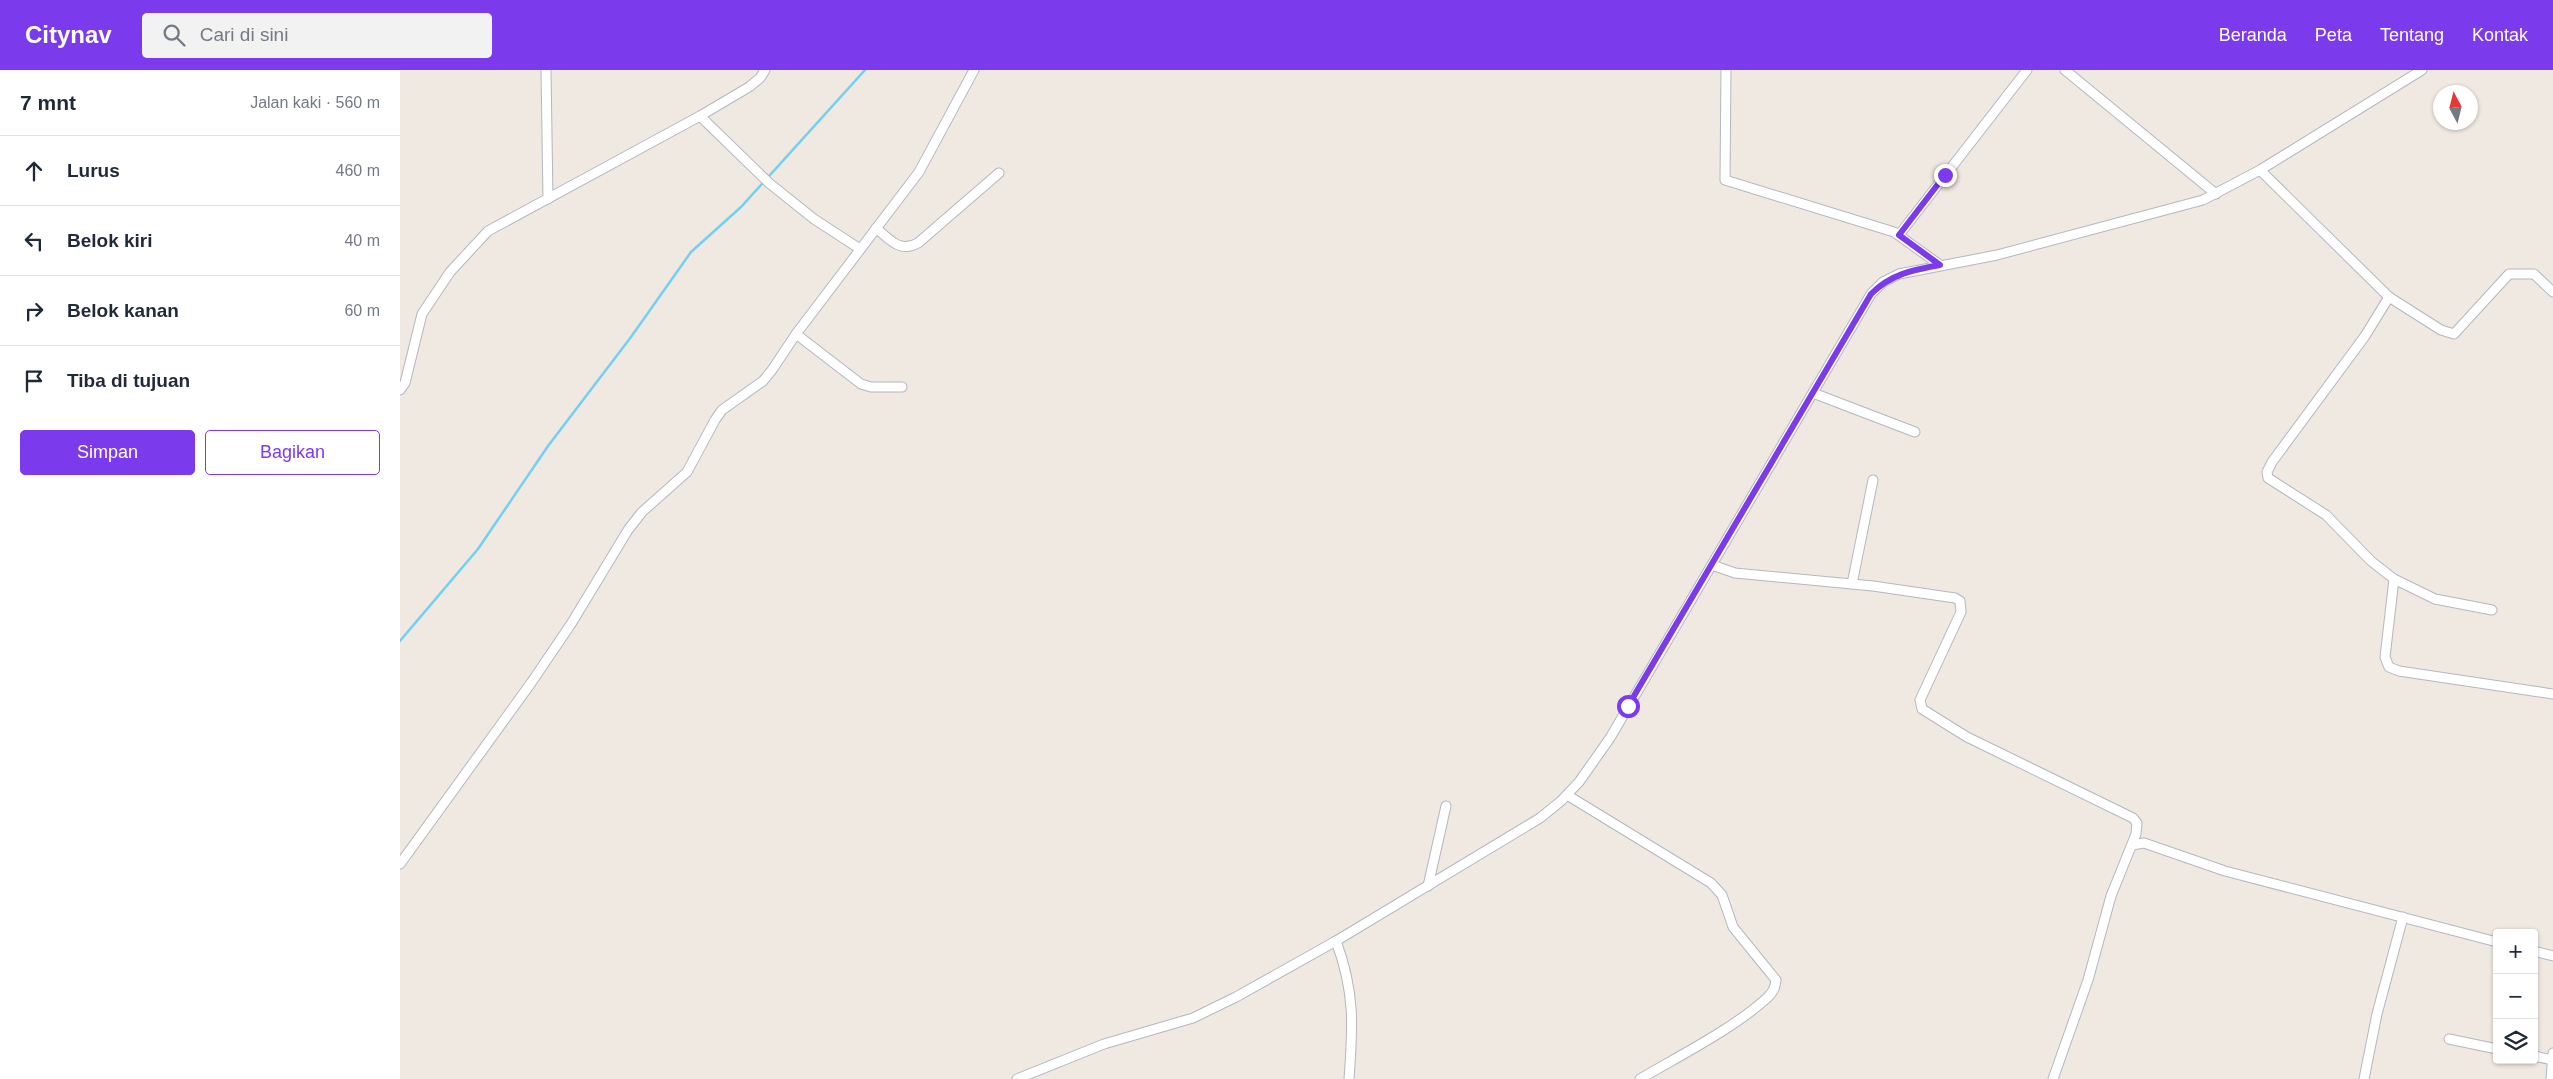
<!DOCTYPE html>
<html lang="id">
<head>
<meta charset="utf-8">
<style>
	body { margin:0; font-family:Arial,sans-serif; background:#f2f2f3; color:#1f2937 }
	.controls { position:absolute; right:15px; bottom:15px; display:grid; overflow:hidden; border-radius:5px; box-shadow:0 1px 4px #0004 }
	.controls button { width:45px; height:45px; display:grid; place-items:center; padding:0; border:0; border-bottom:1px solid #e0e1e3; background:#fff; color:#1f2937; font:25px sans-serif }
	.compass { position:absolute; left:2033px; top:15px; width:45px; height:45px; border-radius:50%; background:#fff; box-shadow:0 1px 4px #0004; rotate:353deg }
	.stop { position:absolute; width:15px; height:15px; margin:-11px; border:4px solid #7c3aed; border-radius:50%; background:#fff }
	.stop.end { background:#7c3aed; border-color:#fff; box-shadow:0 1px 5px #0008 }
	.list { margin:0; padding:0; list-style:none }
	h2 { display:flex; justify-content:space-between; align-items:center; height:65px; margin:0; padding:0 20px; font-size:21px }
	h2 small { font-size:16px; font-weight:400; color:#747a83 }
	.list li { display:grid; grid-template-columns:32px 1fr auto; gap:15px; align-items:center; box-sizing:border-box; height:70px; padding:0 20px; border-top:1px solid #e0e1e3 }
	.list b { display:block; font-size:19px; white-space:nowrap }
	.list em { font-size:16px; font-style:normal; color:#747a83 }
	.actions { display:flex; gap:10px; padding:15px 20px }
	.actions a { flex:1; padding:11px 0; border:1px solid #7c3aed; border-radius:5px; text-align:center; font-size:18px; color:#7c3aed }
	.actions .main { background:#7c3aed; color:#fff }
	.icon { flex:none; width:28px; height:28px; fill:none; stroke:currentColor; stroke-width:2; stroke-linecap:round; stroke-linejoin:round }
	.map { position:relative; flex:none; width:2153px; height:1009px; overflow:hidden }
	header { display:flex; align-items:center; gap:30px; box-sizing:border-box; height:70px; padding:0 25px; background:#7c3aed; color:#fff }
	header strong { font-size:24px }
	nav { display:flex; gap:28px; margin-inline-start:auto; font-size:18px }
	.search { width:350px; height:45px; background:#f2f2f3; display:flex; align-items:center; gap:12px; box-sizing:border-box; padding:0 18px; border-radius:5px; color:#747a83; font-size:19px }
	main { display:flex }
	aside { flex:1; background:#fff }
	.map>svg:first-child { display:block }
</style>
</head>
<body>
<header>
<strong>Citynav</strong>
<div class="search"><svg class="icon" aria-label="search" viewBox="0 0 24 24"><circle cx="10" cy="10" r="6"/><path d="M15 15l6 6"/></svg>Cari di sini</div>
<nav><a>Beranda</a><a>Peta</a><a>Tentang</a><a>Kontak</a></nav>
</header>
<main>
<aside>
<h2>7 mnt<small>Jalan kaki · 560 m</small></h2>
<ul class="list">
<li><svg class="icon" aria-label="ahead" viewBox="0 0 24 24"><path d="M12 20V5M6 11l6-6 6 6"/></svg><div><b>Lurus</b></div><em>460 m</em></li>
<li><svg class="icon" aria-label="left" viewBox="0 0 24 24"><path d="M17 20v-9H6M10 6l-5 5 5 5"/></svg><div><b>Belok kiri</b></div><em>40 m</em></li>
<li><svg class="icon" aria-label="right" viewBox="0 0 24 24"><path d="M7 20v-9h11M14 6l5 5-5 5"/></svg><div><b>Belok kanan</b></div><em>60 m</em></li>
<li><svg class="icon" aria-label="arrive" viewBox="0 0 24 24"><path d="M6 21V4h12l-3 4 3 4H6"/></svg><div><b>Tiba di tujuan</b></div></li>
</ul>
<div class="actions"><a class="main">Simpan</a><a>Bagikan</a></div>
</aside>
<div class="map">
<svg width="2153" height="1009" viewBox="0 0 2153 1009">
	<rect width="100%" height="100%" fill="#efe9e1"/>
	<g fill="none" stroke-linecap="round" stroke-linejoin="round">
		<polyline stroke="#75cff0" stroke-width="2.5" points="0,571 78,479 148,376 231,267 291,182 341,137 465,0"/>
		<defs>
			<g id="minor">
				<polyline points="146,0 148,129"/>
				<polyline points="1326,0 1325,110 1494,162 1540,195"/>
				<polyline points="1665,0 1816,124"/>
				<polyline points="300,46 369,113 414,149 460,179"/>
				<polyline points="1860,100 1989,227 1965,266 1872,392 1867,402 1868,408 1926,445 1971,491 1994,509 2035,529 2092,540"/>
				<path d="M476 158C490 170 500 183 518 173L599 103"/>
				<polyline points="1499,165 1627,0"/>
				<polyline points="1989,227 2041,260 2054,264 2109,204 2134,204 2153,222"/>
				<polyline points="396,264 461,314 471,317 502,317"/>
				<polyline points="0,320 5,313 22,244 50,202 88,161 300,46 349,17 360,8 365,0"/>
				<polyline points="1413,323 1515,362"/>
				<polyline points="1312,495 1335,503 1473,516 1555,528 1560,531 1561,542 1520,630 1522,639 1567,667 1733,748 1737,753 1736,764 1711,826 1688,910 1653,1009"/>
				<polyline points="1994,509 1985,587 1989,597 1999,601 2153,624"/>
				<polyline points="1452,514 1473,410"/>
				<path d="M1167 725 1311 813 1322 825 1333 857 1376 910C1375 917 1374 921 1368 927 1336 957 1279 986 1240 1009"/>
				<polyline points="1732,775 1744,773 1825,801 2097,872"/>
				<polyline points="0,794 131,613 171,554 228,460 242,442 287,402 315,350 322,340 363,311 372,300 396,264 519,102 574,0"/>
				<polyline points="1028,816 1046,736"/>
				<path d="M936 871C955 922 953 956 949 1009"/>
				<polyline points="2134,881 2153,886"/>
				<polyline points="2049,969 2097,979"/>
				<polyline points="2134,986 2153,990"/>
				<polyline points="617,1009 704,974 793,948 836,927 936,871 1140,748 1161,731 1179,712 1210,668 1471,224 1483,212 1499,204 1597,185 1803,130 1860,100 2022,0"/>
				<polyline points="1964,1009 1977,944 2003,847"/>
				<polyline points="2151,1009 2153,983"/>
			</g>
		</defs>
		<use href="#minor" stroke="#b4b7c1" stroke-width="11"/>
		<use href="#minor" stroke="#fff" stroke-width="9"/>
	</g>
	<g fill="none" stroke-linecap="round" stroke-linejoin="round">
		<path stroke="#7c3aed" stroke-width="6" d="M1228 636 1471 224C1491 204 1513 200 1540 195L1499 165 1545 105"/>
	</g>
</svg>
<div class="controls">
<button>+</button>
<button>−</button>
<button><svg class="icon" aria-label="layers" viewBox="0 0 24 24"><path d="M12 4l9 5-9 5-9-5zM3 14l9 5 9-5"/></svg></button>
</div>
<svg class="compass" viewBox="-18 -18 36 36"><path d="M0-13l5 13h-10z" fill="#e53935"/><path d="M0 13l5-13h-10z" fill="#747a83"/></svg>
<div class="stop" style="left:1228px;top:636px"></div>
<div class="stop end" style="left:1545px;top:105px"></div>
</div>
</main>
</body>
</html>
